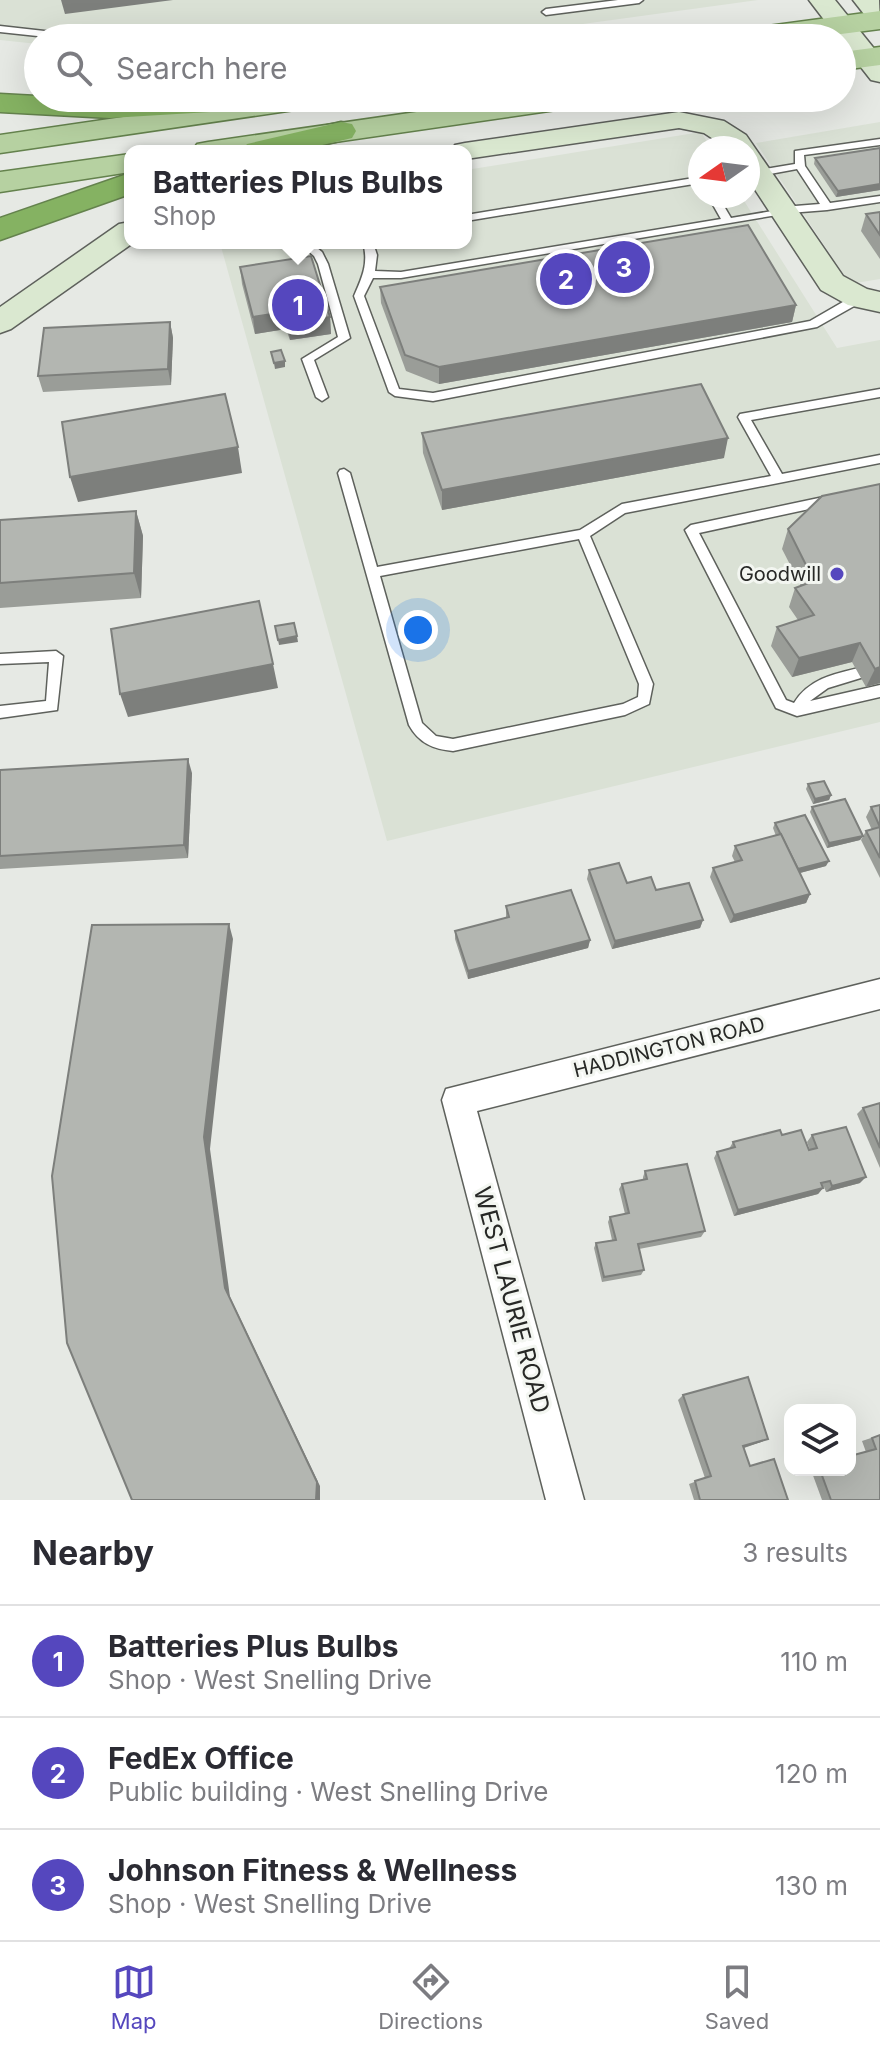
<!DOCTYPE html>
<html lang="en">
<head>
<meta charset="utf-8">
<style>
	body { margin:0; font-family:Inter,sans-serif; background:#f2f2f3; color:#2b2b33 }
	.controls { position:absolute; right:24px; bottom:24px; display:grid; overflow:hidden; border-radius:16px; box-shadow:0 8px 32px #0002 }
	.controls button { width:72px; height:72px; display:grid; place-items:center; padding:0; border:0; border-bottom:2px solid #e1e1e2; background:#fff; color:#2b2b33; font:40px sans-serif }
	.compass { position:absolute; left:688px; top:136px; width:72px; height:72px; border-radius:50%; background:#fff; box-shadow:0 8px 32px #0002; rotate:256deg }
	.you { position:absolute; left:418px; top:630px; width:28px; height:28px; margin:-20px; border:6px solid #fff; border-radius:50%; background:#1a73e8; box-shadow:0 0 0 12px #1a73e833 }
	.badge { display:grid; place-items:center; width:52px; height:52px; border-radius:50%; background:#5547be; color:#fff; font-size:26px; font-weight:700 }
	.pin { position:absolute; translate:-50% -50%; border:4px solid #fff; box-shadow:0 2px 8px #0006 }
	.popup { position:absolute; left:124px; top:145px; width:348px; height:104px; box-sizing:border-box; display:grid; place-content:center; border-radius:16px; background:#fff; filter:drop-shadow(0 2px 6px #0005); font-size:26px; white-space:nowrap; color:#7c7c81 }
	.popup b { font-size:30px; color:#2b2b33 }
	.popup::after { content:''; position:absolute; left:50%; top:100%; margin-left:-16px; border:16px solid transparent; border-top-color:#fff }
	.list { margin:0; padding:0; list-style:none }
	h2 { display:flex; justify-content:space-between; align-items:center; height:104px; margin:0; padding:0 32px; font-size:34px }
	h2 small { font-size:26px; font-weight:400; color:#7c7c81 }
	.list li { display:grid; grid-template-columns:52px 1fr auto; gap:24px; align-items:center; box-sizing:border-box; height:112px; padding:0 32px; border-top:2px solid #e1e1e2 }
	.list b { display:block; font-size:30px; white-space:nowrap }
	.list p { margin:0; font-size:26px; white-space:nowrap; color:#7c7c81 }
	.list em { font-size:26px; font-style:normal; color:#7c7c81 }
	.icon { flex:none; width:44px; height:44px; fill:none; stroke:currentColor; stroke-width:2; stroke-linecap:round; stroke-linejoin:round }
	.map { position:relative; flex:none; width:880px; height:1500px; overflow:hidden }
	.search { position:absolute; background:#fff; box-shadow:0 8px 32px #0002; left:24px; right:24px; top:24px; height:88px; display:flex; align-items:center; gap:20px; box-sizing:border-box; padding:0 28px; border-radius:44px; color:#7c7c81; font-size:30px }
	.sheet { height:440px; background:#fff }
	nav { display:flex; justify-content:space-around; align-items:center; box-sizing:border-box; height:112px; border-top:2px solid #e1e1e2; background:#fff; font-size:22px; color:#7c7c81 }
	nav a { display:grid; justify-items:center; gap:4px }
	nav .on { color:#5547be }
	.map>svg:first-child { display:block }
</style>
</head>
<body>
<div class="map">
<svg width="880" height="1500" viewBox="0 0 880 1500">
	<rect width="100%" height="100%" fill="#e6e9e4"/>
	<g fill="#dae1d5">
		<polygon points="0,0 758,0 480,38 38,38 38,44 0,40"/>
		<polygon points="880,122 880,279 850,284 756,143"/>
		<polygon points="701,132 711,148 700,148 700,196 741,196 837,348 880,340 880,722 387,841 220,243 466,243 466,170"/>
	</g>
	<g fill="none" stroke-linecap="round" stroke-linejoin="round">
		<defs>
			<g id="lane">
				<polygon points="618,0 643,0 639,3 546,15 542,12 546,9"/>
				<polygon points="0,26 80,35 85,38 56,38 0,32"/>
				<path d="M880 139V145L804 155 805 166 830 203 880 196V202L827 210 789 213 401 278H373L364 296 399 389 433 393 810 321 855 295H863V301L817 327 433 401 395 396 389 392 354 296C362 278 369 263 363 243H373L377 255 375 271 401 272 721 219 708 196H718L731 218 778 210 783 207 820 204 797 169 759 176 754 173 759 170 795 164V151Z"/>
				<polygon points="700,177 700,183 466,221 466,215"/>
				<polygon points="299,243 311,243 322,252 328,264 350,338 314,360 328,397 322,401 316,397 302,359 338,337 318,264 314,256"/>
				<path d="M880 389V397L751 420 782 474 880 455V463L625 513 590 536 653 684 649 704 625 715 453 751C433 749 419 743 409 725L338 473 340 470 344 469 350 473 377 567 580 530 622 504 771 476 738 417 740 414ZM579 539 639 684 638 697 623 704 453 739 436 736 422 723 380 576Z"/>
				<path d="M833 495 839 500 837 503 699 533 786 700 794 703C809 679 833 674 859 668L864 669 866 673 864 677 828 688 810 701 880 685V697L797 716 776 708 685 530 691 525Z"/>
				<polygon points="56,651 63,656 57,710 0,718 0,706 46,701 49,662 0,664 0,654"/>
			</g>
			<polygon id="street" points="880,979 880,1009 477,1111 584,1500 546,1500 442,1100 446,1089"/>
			<g id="secondary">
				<polygon points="809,0 835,0 880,56 880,82 871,80 842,43 842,38 838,38"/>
				<polygon points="853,0 879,0 880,26 871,23"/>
				<polygon points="679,112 724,121 746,135 843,276 867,289 880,292 880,312 848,305 821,290 748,179 748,148 727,148 704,133 679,128 466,159 466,151 451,151 455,145 465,143"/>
				<polygon points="130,222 130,243 133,243 11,329 0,333 0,307 119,224"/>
			</g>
			<g id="primary">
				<polygon points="880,11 880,29 810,38 732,38 736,32 746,29"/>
				<polygon points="880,47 880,65 842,70 842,52"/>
				<polygon points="253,98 330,98 326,104 315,107 0,153 0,135"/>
				<polygon points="514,98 592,98 588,104 577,107 273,151 192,151 197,144 208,142"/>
				<polygon points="130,154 130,172 0,192 0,172"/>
			</g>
			<g id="highway">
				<polygon points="0,94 110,100 309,98 305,104 294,107 110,118 0,112"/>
				<polygon points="341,122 352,124 356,131 352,138 297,151 242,151 247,144"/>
				<polygon points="130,173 130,194 0,240 0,218"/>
			</g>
		</defs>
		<use href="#lane" stroke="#5e615c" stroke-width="3"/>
		<use href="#street" stroke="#5e615c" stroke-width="3"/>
		<use href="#secondary" stroke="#5e615c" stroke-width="3"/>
		<use href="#primary" stroke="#64824d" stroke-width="3"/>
		<use href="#highway" stroke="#64824d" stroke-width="3"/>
		<use href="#lane" fill="#fff" fill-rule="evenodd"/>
		<use href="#street" fill="#fff" fill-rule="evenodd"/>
		<use href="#secondary" fill="#dae8d0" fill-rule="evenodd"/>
		<use href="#primary" fill="#b6d1a1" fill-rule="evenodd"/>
		<use href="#highway" fill="#85b262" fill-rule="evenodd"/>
	</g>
	<g fill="#9a9d98">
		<polygon points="880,148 880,190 836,197 814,164 815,158"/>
		<polygon points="880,212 880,259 861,231 866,214"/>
		<polygon points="240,267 330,317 331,334 290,340 286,329 255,334 242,284"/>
		<polygon points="380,287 796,305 792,322 439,384 406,371 381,303"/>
		<polygon points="170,322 173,338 171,385 43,392 38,376"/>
		<polygon points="422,433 724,458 442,510 423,453"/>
		<polygon points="822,496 880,683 866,687 852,662 792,677 771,646 777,627 798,620 789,607 795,588 801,586 782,549 788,529"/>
		<polygon points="136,511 143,536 141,598 0,608 0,520"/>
		<polygon points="0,770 192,773 188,858 0,869"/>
		<polygon points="808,784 831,795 829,800 813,804 806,789"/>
		<polygon points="880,805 880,878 861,840 866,831 872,830 866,817 871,807"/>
		<polygon points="812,807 863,836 860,840 827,848 810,812"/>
		<polygon points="775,823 826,866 800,873 810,894 806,903 730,923 710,877 713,868 735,862 732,856 735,846 776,836 773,828"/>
		<polygon points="589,870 627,883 656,890 703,920 700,928 612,949 587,879"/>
		<polygon points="506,906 590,940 588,948 468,979 455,939 455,931 506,918"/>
		<polygon points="880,1103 880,1168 857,1114 863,1108"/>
		<polygon points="782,1135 809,1150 810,1150 807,1142 812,1135 860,1183 826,1192 824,1187 818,1194 734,1216 714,1158 717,1152 729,1149 733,1142"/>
		<polygon points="645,1171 705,1231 701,1237 639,1249 644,1270 641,1275 602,1282 594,1248 596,1243 612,1240 608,1222 610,1217 625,1214 619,1189 622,1184 643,1180 643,1177"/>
		<polygon points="683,1395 761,1442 744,1448 750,1466 788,1500 694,1500 689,1484 705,1478 678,1400"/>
		<polygon points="880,1435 880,1500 822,1500 811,1470 850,1470 866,1452 862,1441"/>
	</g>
	<g fill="#7d7f7c">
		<polygon points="61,0 173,0 65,14"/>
		<polygon points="880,184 880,190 836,197 838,191"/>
		<polygon points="796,305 792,322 439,384 439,367"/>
		<polygon points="284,312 286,329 255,334 253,317"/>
		<polygon points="330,317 331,334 290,340 288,324"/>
		<polygon points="170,322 173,338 171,385 168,369"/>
		<polygon points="285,361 285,367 275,369 274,363"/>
		<polygon points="728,438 724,458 442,510 442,490"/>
		<polygon points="238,447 242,473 78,502 70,477"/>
		<polygon points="136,511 143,536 141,598 134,573"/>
		<polygon points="297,636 298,642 279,645 278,640"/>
		<polygon points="860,643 852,662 792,677 799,658"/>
		<polygon points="273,664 278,688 128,717 120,694"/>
		<polygon points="880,667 880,683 866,687 875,669"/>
		<polygon points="188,759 192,773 188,858 184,845"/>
		<polygon points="831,795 829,800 813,804 815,799"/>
		<polygon points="863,836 860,840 827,848 829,843"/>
		<polygon points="829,861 826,866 796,874 798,869"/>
		<polygon points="810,894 806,903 730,923 734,915"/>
		<polygon points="703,920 700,928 612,949 615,941"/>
		<polygon points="229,924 233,939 210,1149 230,1297 320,1486 320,1500 316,1500 225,1288 204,1137"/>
		<polygon points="590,940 588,948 468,979 468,971"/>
		<polygon points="866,1177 860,1183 826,1192 832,1186"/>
		<polygon points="823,1188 818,1194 734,1216 738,1210"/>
		<polygon points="768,1439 761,1442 737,1450 743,1446"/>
	</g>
	<g fill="#b3b6b1" stroke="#7d7f7c" stroke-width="2">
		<polygon points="880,148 880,184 838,191 815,158"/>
		<polygon points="880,212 880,235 866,214"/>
		<polygon points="748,225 796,305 439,367 405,355 380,287"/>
		<polygon points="311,256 330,317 288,324 284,312 253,317 240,267"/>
		<polygon points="170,322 168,369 38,376 44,328"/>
		<polygon points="281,350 285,361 274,363 271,352"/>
		<polygon points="701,384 728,438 442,490 422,433"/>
		<polygon points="225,394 238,447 70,477 62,422"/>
		<polygon points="880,484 880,667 875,669 860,643 799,658 777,627 814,615 795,588 814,581 788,529 822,496"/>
		<polygon points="136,511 134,573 0,583 0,520"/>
		<polygon points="259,601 273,664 120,694 111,629"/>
		<polygon points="294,623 297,636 278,640 275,626"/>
		<polygon points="188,759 184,845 0,856 0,770"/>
		<polygon points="824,781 831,795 815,799 808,784"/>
		<polygon points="845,799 863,836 829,843 812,807"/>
		<polygon points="880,805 880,827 871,807"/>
		<polygon points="805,815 829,861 798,869 775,823"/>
		<polygon points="880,827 880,858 866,831"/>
		<polygon points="781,834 810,894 734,915 713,868 742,860 735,846"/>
		<polygon points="619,863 627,883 651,877 656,890 689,883 703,920 615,941 589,870"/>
		<polygon points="571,890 590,940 468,971 455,931 509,917 506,906"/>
		<polygon points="229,924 204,1137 225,1288 317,1482 316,1500 132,1500 67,1343 52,1176 92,925"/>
		<polygon points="880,1103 880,1148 863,1108"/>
		<polygon points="846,1127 866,1177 832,1186 830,1181 821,1183 823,1188 738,1210 717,1152 735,1147 733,1142 780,1130 782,1135 801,1130 809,1150 817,1148 812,1135"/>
		<polygon points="687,1164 705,1231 638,1244 644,1270 604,1277 596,1243 616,1240 610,1217 629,1213 622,1184 647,1179 645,1171"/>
		<polygon points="748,1377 768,1439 743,1446 750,1466 774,1459 788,1500 700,1500 695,1481 711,1476 683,1395"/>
		<polygon points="880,1435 880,1500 831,1500 820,1470 850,1470 850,1456 876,1449 872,1438"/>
	</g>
	<circle fill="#5547be" stroke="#f3f6f1" stroke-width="3" cx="837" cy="574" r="8"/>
	<g text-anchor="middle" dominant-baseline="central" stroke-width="6" stroke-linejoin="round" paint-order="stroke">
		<g font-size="20" fill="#272826" stroke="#f3f6f1" text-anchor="end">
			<text x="821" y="574">Goodwill</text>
		</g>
		<g font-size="20" fill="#272826" stroke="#f3f6f1">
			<text transform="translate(669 1047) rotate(-14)">HADDINGTON ROAD</text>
		</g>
		<g font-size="24" fill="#272826" stroke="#f3f6f1">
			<text transform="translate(512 1300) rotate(75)">WEST LAURIE ROAD</text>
		</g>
	</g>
</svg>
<div class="controls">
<button><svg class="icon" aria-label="layers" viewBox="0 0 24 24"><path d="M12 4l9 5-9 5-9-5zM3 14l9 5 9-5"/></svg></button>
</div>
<svg class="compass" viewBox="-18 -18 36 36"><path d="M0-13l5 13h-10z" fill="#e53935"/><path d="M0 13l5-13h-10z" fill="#7c7c81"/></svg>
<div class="you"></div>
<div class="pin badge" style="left:298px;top:305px">1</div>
<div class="popup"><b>Batteries Plus Bulbs</b>Shop</div>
<div class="pin badge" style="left:566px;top:279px">2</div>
<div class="pin badge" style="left:624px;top:267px">3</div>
<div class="search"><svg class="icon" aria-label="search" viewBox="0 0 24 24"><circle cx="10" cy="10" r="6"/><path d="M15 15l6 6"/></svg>Search here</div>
</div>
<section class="sheet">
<h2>Nearby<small>3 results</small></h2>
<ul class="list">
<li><span class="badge">1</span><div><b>Batteries Plus Bulbs</b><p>Shop · West Snelling Drive</p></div><em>110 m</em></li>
<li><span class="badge">2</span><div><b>FedEx Office</b><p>Public building · West Snelling Drive</p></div><em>120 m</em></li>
<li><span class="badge">3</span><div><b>Johnson Fitness &amp; Wellness</b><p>Shop · West Snelling Drive</p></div><em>130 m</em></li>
</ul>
</section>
<nav>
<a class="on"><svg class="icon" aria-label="map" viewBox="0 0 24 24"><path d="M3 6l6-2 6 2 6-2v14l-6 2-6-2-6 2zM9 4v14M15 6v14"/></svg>Map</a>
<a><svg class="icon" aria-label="directions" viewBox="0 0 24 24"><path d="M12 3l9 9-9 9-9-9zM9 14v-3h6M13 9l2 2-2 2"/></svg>Directions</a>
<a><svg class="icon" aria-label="saved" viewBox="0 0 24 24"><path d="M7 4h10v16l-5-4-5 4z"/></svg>Saved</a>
</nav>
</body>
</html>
